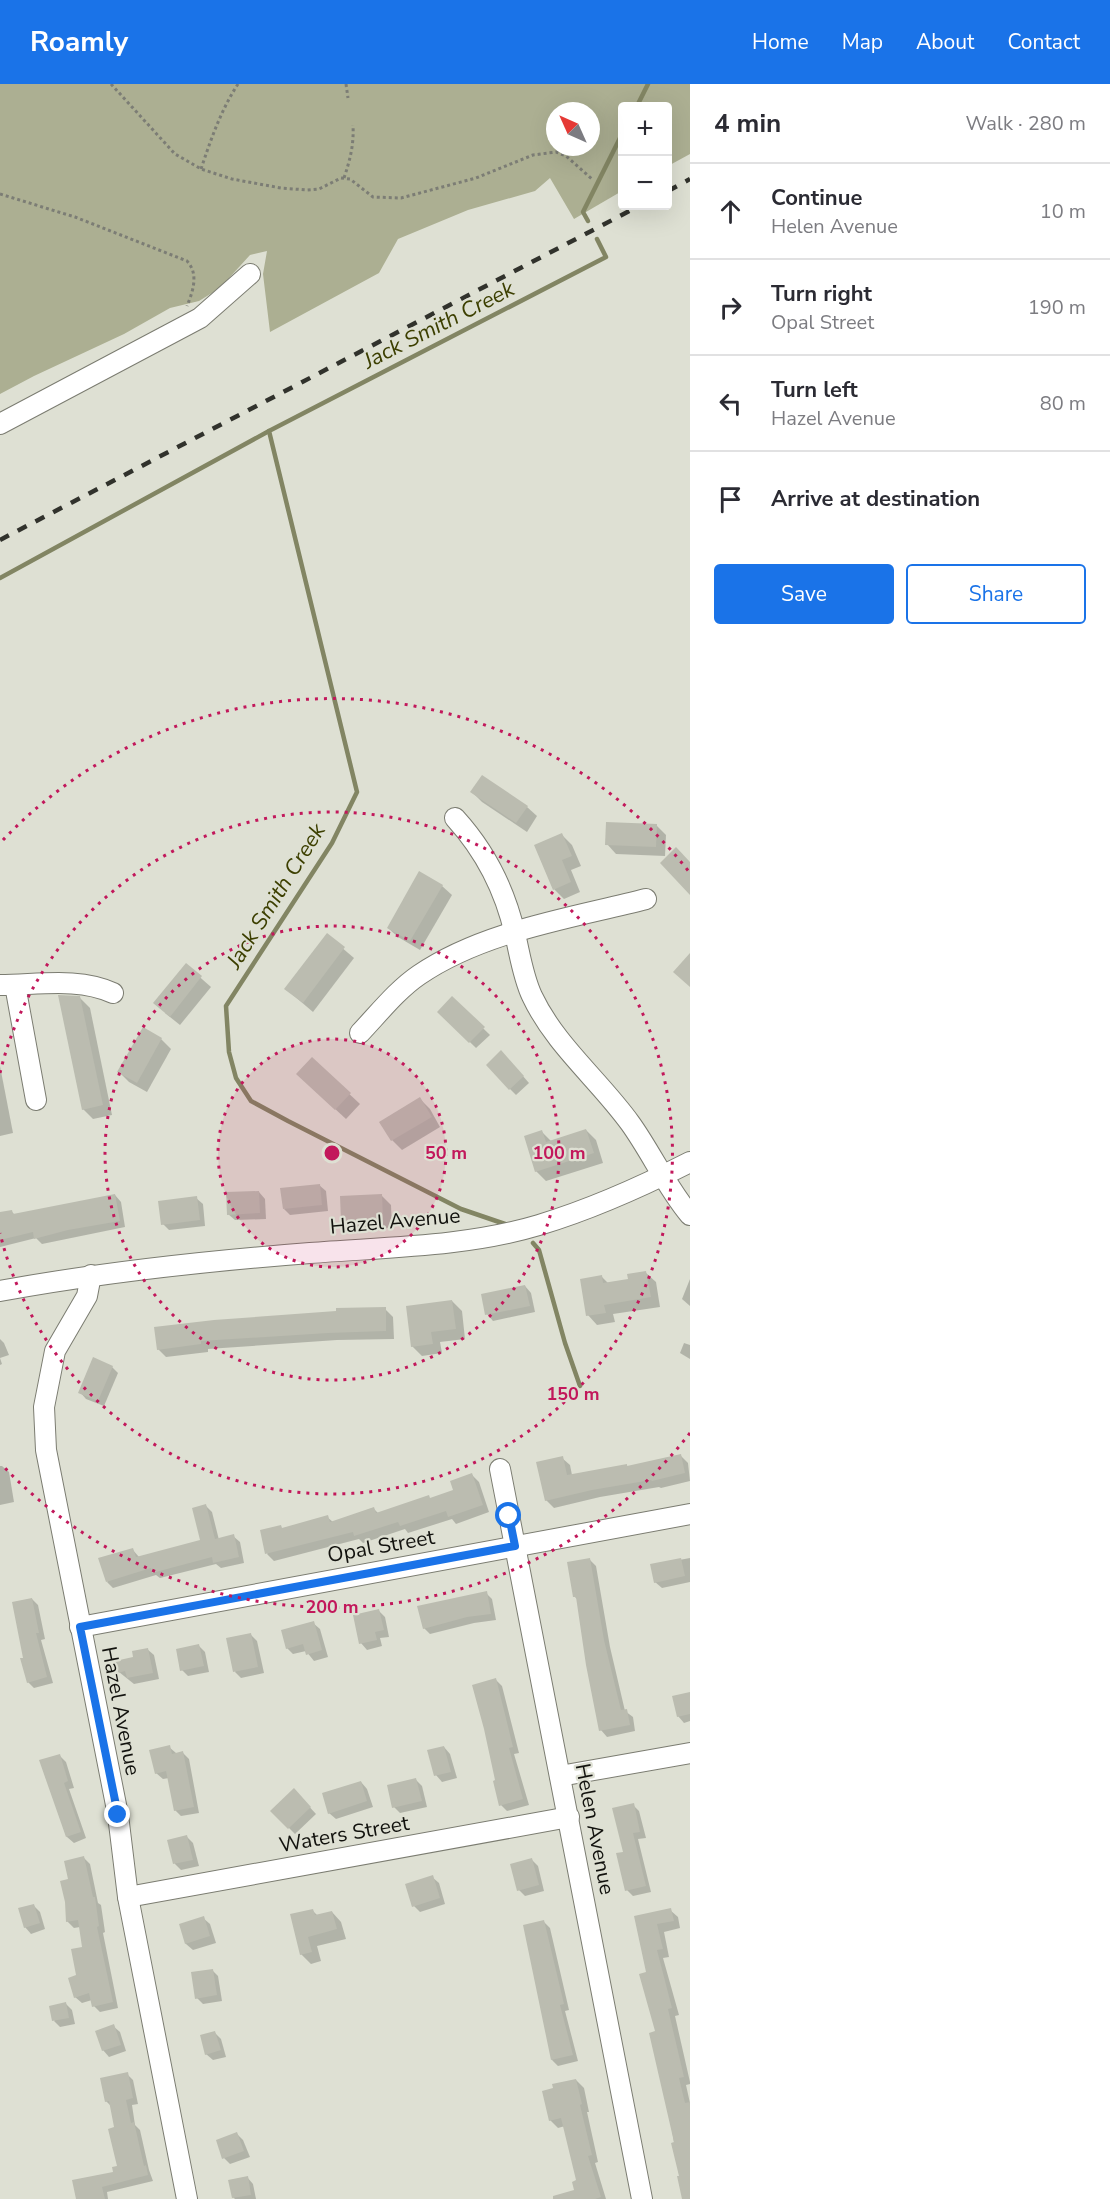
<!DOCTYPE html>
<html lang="en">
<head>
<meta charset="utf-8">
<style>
	body { margin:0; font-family:"Nunito Sans",sans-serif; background:#f2f2f3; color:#2b2b33 }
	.controls { position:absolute; right:18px; top:18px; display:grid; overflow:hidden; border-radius:6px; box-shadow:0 6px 24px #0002 }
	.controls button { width:54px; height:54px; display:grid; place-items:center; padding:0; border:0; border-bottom:2px solid #e1e1e2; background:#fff; color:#2b2b33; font:30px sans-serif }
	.compass { position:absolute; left:546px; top:18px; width:54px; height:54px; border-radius:50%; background:#fff; box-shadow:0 6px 24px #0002; rotate:315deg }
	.stop { position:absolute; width:18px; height:18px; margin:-14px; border:4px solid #1a73e8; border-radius:50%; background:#fff }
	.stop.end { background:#1a73e8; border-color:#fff; box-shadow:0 2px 6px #0008 }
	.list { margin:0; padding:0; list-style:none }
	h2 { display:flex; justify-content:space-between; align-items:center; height:78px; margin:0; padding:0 24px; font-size:26px }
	h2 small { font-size:20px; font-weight:400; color:#7c7c81 }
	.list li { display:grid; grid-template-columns:39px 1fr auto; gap:18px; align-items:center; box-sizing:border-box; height:96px; padding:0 24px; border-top:2px solid #e1e1e2 }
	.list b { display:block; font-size:22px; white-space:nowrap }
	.list p { margin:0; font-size:20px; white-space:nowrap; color:#7c7c81 }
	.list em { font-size:20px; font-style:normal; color:#7c7c81 }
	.actions { display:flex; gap:12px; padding:18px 24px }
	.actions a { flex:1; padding:14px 0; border:2px solid #1a73e8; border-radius:6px; text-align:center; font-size:21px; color:#1a73e8 }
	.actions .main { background:#1a73e8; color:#fff }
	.icon { flex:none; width:33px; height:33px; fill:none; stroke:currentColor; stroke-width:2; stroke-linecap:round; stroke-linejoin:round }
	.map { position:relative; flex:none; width:690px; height:2115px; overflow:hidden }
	header { display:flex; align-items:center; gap:36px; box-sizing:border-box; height:84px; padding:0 30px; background:#1a73e8; color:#fff }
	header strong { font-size:28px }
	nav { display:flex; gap:33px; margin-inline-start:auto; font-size:21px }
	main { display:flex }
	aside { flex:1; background:#fff }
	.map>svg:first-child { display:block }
</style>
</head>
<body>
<header>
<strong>Roamly</strong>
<nav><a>Home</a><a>Map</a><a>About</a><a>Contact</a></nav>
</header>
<main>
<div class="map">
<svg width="690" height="2115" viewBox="0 0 690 2115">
	<rect width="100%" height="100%" fill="#dee0d3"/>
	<path fill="#acaf92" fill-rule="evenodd" d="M0 0H690V70L668 82V22H622V107L574 135 550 94 535 107 468 126 398 155 379 189 270 248 263 190 267 167 250 171 220 204 199 217 170 224 124 250 34 292 0 310ZM555 27H591V63H555Z"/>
	<g fill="#0003">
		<polygon points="472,708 527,723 537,732 527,748 482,718"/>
		<polygon points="656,741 666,751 665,772 616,770 607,760"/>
		<polygon points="562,751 572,761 581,782 571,786 580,808 564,815 554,805"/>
		<polygon points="442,802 452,811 420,866 398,853 388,844"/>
		<polygon points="327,851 354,874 313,928 286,905"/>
		<polygon points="186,881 211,903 180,941 165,929"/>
		<polygon points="80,914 90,924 112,1031 93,1035 83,1025"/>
		<polygon points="452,914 490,951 476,964 439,928"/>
		<polygon points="161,955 171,965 147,1008 129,998 119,988"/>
		<polygon points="312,975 360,1020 346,1035 308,1000"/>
		<polygon points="508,975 529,999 516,1011 510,1005"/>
		<polygon points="0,982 13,1049 0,1052"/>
		<polygon points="420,1015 430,1025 440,1043 402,1066 392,1056"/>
		<polygon points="586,1046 596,1056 603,1079 546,1097 536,1087 542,1048 551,1057"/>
		<polygon points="319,1101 326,1107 328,1127 290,1131 284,1125"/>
		<polygon points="259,1108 265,1115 266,1135 235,1136 228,1130"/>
		<polygon points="115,1111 121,1118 125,1143 42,1160 36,1154 0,1163 0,1130 11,1127 15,1131"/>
		<polygon points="381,1111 391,1121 392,1144 353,1146 343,1136"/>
		<polygon points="196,1114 203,1120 205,1142 169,1146 163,1140"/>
		<polygon points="646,1189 656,1198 660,1223 613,1230 615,1238 597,1241 588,1231 602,1193 608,1199 630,1196"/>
		<polygon points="690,1195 690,1222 682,1215"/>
		<polygon points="525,1202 531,1209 535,1228 493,1237 487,1230"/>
		<polygon points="452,1217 462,1227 465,1255 440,1258 442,1269 422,1272 412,1262"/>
		<polygon points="385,1225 393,1233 394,1255 337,1256 208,1265 208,1268 166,1273 158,1265 338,1228"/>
		<polygon points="0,1255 4,1259 9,1271 0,1274 2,1280 0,1281"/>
		<polygon points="684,1259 690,1261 690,1275 680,1269"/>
		<polygon points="112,1283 118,1289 104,1322 86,1315 80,1308"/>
		<polygon points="680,1371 688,1379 690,1397 661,1404 659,1403 600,1413 554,1424 546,1416 562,1374 570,1381 572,1391 626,1381 629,1383"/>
		<polygon points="0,1382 2,1382 9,1388 14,1418 0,1421"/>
		<polygon points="472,1391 479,1398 489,1428 456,1440 452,1435 408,1449 405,1445 363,1459 359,1455 274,1477 267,1470 283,1445 327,1433 333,1438 373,1424 378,1429 431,1415 455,1407"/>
		<polygon points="206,1422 212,1428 219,1456 233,1452 240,1458 244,1479 221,1484 216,1480 160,1494 156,1491 113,1504 107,1498 132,1465 139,1473 201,1457"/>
		<polygon points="690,1474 690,1498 662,1504 655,1498 652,1481"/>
		<polygon points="590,1476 596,1482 610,1563 625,1627 633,1633 635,1647 607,1653 601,1646 577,1515 574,1512"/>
		<polygon points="486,1509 492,1515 496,1536 474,1539 430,1550 424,1544"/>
		<polygon points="32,1515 38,1521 45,1555 41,1556 53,1599 34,1604 28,1598 25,1575"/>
		<polygon points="379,1527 385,1533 389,1553 380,1554 382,1562 367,1566 361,1559"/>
		<polygon points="313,1539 320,1545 328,1573 314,1577 306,1567 293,1570 287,1564"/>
		<polygon points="251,1551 257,1557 264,1589 241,1594 235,1588"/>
		<polygon points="199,1562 205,1568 209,1588 188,1592 182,1586"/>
		<polygon points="147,1565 154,1571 159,1595 134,1600 119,1588"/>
		<polygon points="496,1596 502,1602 519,1669 514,1670 529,1721 507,1727 501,1721 497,1697"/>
		<polygon points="690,1610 690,1637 684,1639 678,1632"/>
		<polygon points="169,1663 176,1669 183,1669 189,1675 199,1729 181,1732 175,1726 169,1694 163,1695 156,1689"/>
		<polygon points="444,1663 450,1670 457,1694 442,1698 436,1691"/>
		<polygon points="59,1671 66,1678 74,1704 69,1705 86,1754 74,1759 67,1753 41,1677"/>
		<polygon points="416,1696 422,1702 427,1723 400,1729 394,1723"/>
		<polygon points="361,1698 367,1705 373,1723 336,1735 329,1729"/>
		<polygon points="294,1706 316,1730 295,1750 272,1727"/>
		<polygon points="633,1721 639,1727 646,1754 638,1755 651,1808 633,1812 627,1806 625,1769"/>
		<polygon points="187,1753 193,1759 199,1782 181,1786 175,1780 169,1757"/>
		<polygon points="84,1774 90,1780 98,1819 101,1821 105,1848 103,1849 118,1924 100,1928 94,1922 92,1916 82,1919 75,1913 84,1864 80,1843 74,1844 67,1837 70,1796"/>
		<polygon points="532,1776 538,1782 544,1807 525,1812 519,1806"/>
		<polygon points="432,1793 439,1799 445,1820 420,1828 414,1822"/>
		<polygon points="33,1821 40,1828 45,1845 31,1850 25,1843"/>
		<polygon points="312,1826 318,1832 332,1828 341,1838 346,1855 317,1862 321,1877 311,1880 301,1870"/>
		<polygon points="670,1826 678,1833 680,1844 664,1848 669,1873 663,1874 679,1931 675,1932 690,1998 690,2000 686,2001 690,2019 690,2115 683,2115 647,1889 635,1833"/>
		<polygon points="203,1834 210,1840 216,1859 193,1866 186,1860 181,1841"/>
		<polygon points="543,1837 550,1844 569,1926 565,1927 578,1977 558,1982 552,1976"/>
		<polygon points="212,1886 218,1892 222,1917 203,1920 197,1914"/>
		<polygon points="66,1920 72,1926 75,1940 60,1943 54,1937"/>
		<polygon points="113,1942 120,1948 126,1967 109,1973 103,1966"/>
		<polygon points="215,1949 221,1955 226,1973 213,1976 206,1970"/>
		<polygon points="127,1990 133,1996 138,2020 132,2021 135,2041 140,2046 149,2086 153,2097 107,2108 108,2115 80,2115 115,2089 119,2083 116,2044 112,2023 106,2017"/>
		<polygon points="576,1996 584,2004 589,2028 587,2028 598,2078 595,2079 606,2115 569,2115 576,2107 578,2097 565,2042 558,2044 550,2036"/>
		<polygon points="237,2050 243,2056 250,2073 230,2080 224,2074"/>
		<polygon points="247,2093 253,2100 256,2115 235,2115 233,2113"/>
	</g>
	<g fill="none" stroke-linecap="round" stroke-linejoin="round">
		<g stroke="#828563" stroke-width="4.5">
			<polyline points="637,22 648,0"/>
			<polyline points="588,137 583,128 622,50"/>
			<polyline points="0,494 269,347"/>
			<polyline points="505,1140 461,1125 288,1037 251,1017 236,994 229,968 226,922 332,759 357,708 269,347 606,173 597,155"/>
			<polyline points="533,1159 539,1166 565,1259 580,1302"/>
		</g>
	</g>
	<g fill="#bbbcb0">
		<polygon points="482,691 528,722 516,739 470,708"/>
		<polygon points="606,738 657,740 656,763 605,761"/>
		<polygon points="562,749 572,772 562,776 571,798 553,806 534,761"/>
		<polygon points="676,763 690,778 690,811 660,779"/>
		<polygon points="419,787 443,801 410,857 387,844"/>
		<polygon points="327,849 345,863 303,919 284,905"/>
		<polygon points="690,869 690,903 673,888"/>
		<polygon points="186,879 202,892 170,933 153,919"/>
		<polygon points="58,911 80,912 103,1021 82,1026"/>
		<polygon points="452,912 485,943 469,959 437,928"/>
		<polygon points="143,943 162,954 137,999 117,988"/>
		<polygon points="501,966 524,992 509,1006 486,981"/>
		<polygon points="312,973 351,1009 335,1026 296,990"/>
		<polygon points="420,1013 432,1033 391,1057 379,1038"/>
		<polygon points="586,1045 594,1069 535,1088 524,1052 542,1046 546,1058"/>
		<polygon points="320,1100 322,1121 283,1125 280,1104"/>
		<polygon points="259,1107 260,1129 227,1131 226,1108"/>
		<polygon points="115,1110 120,1137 68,1146 34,1155 33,1148 0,1156 0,1128 12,1126 13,1130"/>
		<polygon points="382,1110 383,1134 341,1137 340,1112"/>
		<polygon points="197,1112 200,1136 161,1141 158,1117"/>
		<polygon points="646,1187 651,1213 604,1221 606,1229 586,1232 580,1195 602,1191 603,1199 628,1195 627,1190"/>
		<polygon points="525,1201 530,1222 485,1231 481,1210"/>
		<polygon points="452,1216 456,1245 431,1248 433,1260 411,1263 406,1222"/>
		<polygon points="386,1223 386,1247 328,1249 201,1257 201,1260 157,1266 154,1243 214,1236 336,1227 336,1224"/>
		<polygon points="93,1273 113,1282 98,1317 78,1309"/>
		<polygon points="681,1370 685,1389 652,1397 651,1396 592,1406 545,1417 536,1378 563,1372 567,1391 627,1380 627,1382"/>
		<polygon points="472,1389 483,1421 448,1433 446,1427 400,1442 398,1438 354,1452 353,1448 265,1470 260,1446 281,1441 282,1444 328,1431 330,1438 374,1423 376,1429 429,1411 430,1414 453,1406 450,1397"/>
		<polygon points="206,1420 215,1455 234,1450 239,1473 213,1479 212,1473 152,1489 151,1484 106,1498 98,1474 133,1464 136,1473 200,1456 192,1424"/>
		<polygon points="590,1474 604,1556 621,1626 627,1625 630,1641 599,1647 586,1581 576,1513 573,1513 567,1478"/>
		<polygon points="681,1474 685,1492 654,1499 650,1480"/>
		<polygon points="487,1507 491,1530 467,1533 423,1545 417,1522"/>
		<polygon points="32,1514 39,1549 36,1549 47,1593 27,1599 20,1574 23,1574 12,1518"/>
		<polygon points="379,1525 384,1546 375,1548 377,1556 359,1560 353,1531"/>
		<polygon points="314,1537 322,1566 306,1571 303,1560 286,1565 281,1546"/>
		<polygon points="251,1549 258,1583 233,1588 226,1554"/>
		<polygon points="199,1560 204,1582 180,1587 176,1565"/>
		<polygon points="148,1564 153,1589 127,1594 125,1587 118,1589 115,1577 133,1573 132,1567"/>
		<polygon points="496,1594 513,1663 509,1664 523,1715 499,1722 493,1697 495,1696 484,1645 472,1601"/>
		<polygon points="690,1608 690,1630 677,1633 672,1612"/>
		<polygon points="170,1661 172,1670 183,1667 194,1723 174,1727 166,1687 155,1690 149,1666"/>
		<polygon points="444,1662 451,1688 434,1692 427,1666"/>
		<polygon points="60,1670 68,1697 64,1699 81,1748 66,1753 39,1676"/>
		<polygon points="416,1694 422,1717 392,1724 387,1701"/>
		<polygon points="361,1697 367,1717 328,1730 322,1709"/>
		<polygon points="294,1704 311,1723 288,1745 270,1727"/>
		<polygon points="634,1719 640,1748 633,1749 646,1802 625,1807 616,1769 623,1768 612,1724"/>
		<polygon points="187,1751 193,1776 173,1780 167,1756"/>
		<polygon points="84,1772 93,1813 95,1813 99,1842 97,1843 113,1918 92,1923 89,1909 74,1914 68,1894 76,1891 71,1865 82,1863 78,1836 66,1838 65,1818 60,1797 68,1795 64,1777"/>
		<polygon points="532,1774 539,1801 517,1807 510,1780"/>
		<polygon points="433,1791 440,1814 412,1823 405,1800"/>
		<polygon points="34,1820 40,1839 24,1844 18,1824"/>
		<polygon points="671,1824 674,1837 657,1840 663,1865 657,1866 672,1924 668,1925 684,1993 679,1994 685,2019 690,2018 690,2115 682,2115 677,2092 679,2092 671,2059 674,2058 649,1949 655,1947 639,1890 646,1888 634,1832"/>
		<polygon points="313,1825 315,1831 332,1827 337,1845 308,1853 312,1868 300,1871 290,1830"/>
		<polygon points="204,1832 210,1852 185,1860 179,1840"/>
		<polygon points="544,1836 564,1920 560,1921 573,1971 551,1976 523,1841"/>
		<polygon points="213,1885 217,1911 195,1915 191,1888"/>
		<polygon points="66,1918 69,1934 52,1937 49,1922"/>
		<polygon points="114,1940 121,1961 102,1967 95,1947"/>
		<polygon points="215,1947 221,1966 205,1971 200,1951"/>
		<polygon points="128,1988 133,2014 126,2016 131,2039 134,2038 144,2082 146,2081 148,2091 102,2103 105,2115 76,2115 72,2096 113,2088 112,2083 117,2082 108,2045 114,2043 109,2017 105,2018 100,1994"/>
		<polygon points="576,1995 582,2020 580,2021 592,2071 588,2072 601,2113 595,2115 553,2115 553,2112 574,2106 572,2098 576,2096 561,2034 549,2037 542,2007 553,2004 552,2000"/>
		<polygon points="237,2048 244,2067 222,2075 216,2056"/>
		<polygon points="248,2092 251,2111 232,2114 228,2096"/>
	</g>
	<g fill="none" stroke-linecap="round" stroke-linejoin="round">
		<defs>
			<g id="minor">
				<polyline points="0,340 200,234 250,190"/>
				<path d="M455 734C486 768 505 806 515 850 520 871 523 893 532 912 555 961 599 996 630 1039 651 1068 667 1104 690 1131"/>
				<path d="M0 901C37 901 79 893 113 909"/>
				<polyline points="15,901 36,1016"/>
				<path d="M360 949C379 929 397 906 419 891 483 847 572 834 646 815"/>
				<polyline points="91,1191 87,1212 55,1267 44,1323 46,1366 118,1731 128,1813 187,2115"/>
				<path d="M0 1207C103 1188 206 1177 310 1169 386 1163 466 1163 539 1141 592 1125 641 1103 690 1078"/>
				<polyline points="500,1385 642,2115"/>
				<polyline points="80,1543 690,1430"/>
				<polyline points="560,1692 690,1669"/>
				<polyline points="128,1813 569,1733"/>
			</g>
		</defs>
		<use href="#minor" stroke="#7b7c71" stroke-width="22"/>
		<g stroke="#7c7d75" stroke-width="3" stroke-dasharray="3 3" stroke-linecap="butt">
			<polyline points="111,0 175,70 201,85 232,95 281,104 307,106 319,105 341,94 350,95 373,113 401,114 476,94 533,71 556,68 566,72 592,95"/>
			<polyline points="346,0 348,14"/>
			<path d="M201 85C211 55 221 26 238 0"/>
			<path d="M344 94C350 76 354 61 353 41"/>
			<path d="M0 110 75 133 187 177C199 190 193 207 187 222"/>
		</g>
		<use href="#minor" stroke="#fff" stroke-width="20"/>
		<g stroke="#31322c" stroke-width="4.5" stroke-dasharray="10 10" stroke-linecap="butt">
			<polyline points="668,107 690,95"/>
			<polyline points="0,456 639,122"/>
		</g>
	</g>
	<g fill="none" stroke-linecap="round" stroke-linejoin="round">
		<polyline stroke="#1a73e8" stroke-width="8" points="118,1731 80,1543 515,1462 509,1432"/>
	</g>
	<circle cx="332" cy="1069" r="114" fill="#c2185b" fill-opacity=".12"/>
	<g fill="none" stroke="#c2185b" stroke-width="3" stroke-dasharray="3 6">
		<circle cx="332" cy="1069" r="114"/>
		<circle cx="332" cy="1069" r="227"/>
		<path d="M0 989A341 341 0 1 1 0 1149"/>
		<path d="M690 1349A454 454 0 0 1 3 1382M3 756A454 454 0 0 1 690 789"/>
	</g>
	<g text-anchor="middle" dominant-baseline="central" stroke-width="4.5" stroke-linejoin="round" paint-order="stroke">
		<g font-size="21" fill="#12120e" stroke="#dee0d3">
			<text transform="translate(395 1137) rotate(-5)">Hazel Avenue</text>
			<text transform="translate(381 1462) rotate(-10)">Opal Street</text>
			<text transform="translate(121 1627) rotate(79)">Hazel Avenue</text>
			<text transform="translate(595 1745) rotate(79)">Helen Avenue</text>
			<text transform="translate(344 1750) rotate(-10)">Waters Street</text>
		</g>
		<g font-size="22" font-style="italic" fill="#3c3f00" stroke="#dee0d3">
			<text transform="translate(439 241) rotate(-27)">Jack Smith Creek</text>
			<text transform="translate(276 812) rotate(-58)">Jack Smith Creek</text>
		</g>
	</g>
	<circle cx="332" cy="1069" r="9" fill="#c2185b" stroke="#dee0d3" stroke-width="3"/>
	<g font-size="18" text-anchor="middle" font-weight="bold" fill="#c2185b" stroke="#dee0d3" stroke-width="4.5" stroke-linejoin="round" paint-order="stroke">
		<text x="446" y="1075">50 m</text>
		<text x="559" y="1075">100 m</text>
		<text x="573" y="1316">150 m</text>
		<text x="332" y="1529">200 m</text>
	</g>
</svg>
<div class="controls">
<button>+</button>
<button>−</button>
</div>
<svg class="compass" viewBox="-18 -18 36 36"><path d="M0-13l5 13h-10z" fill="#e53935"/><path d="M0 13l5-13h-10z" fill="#7c7c81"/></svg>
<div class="stop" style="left:509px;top:1432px"></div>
<div class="stop end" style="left:118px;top:1731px"></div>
</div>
<aside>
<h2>4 min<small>Walk · 280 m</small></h2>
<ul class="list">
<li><svg class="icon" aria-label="ahead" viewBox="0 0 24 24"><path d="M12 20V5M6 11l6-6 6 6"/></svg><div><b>Continue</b><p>Helen Avenue</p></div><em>10 m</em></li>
<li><svg class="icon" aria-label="right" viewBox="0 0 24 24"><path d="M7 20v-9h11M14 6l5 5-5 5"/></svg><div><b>Turn right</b><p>Opal Street</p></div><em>190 m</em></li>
<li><svg class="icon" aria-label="left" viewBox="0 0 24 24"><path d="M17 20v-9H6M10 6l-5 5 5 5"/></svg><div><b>Turn left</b><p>Hazel Avenue</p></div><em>80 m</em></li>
<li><svg class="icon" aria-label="arrive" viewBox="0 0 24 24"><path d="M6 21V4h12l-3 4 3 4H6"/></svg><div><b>Arrive at destination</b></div></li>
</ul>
<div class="actions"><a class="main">Save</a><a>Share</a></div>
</aside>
</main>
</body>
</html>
